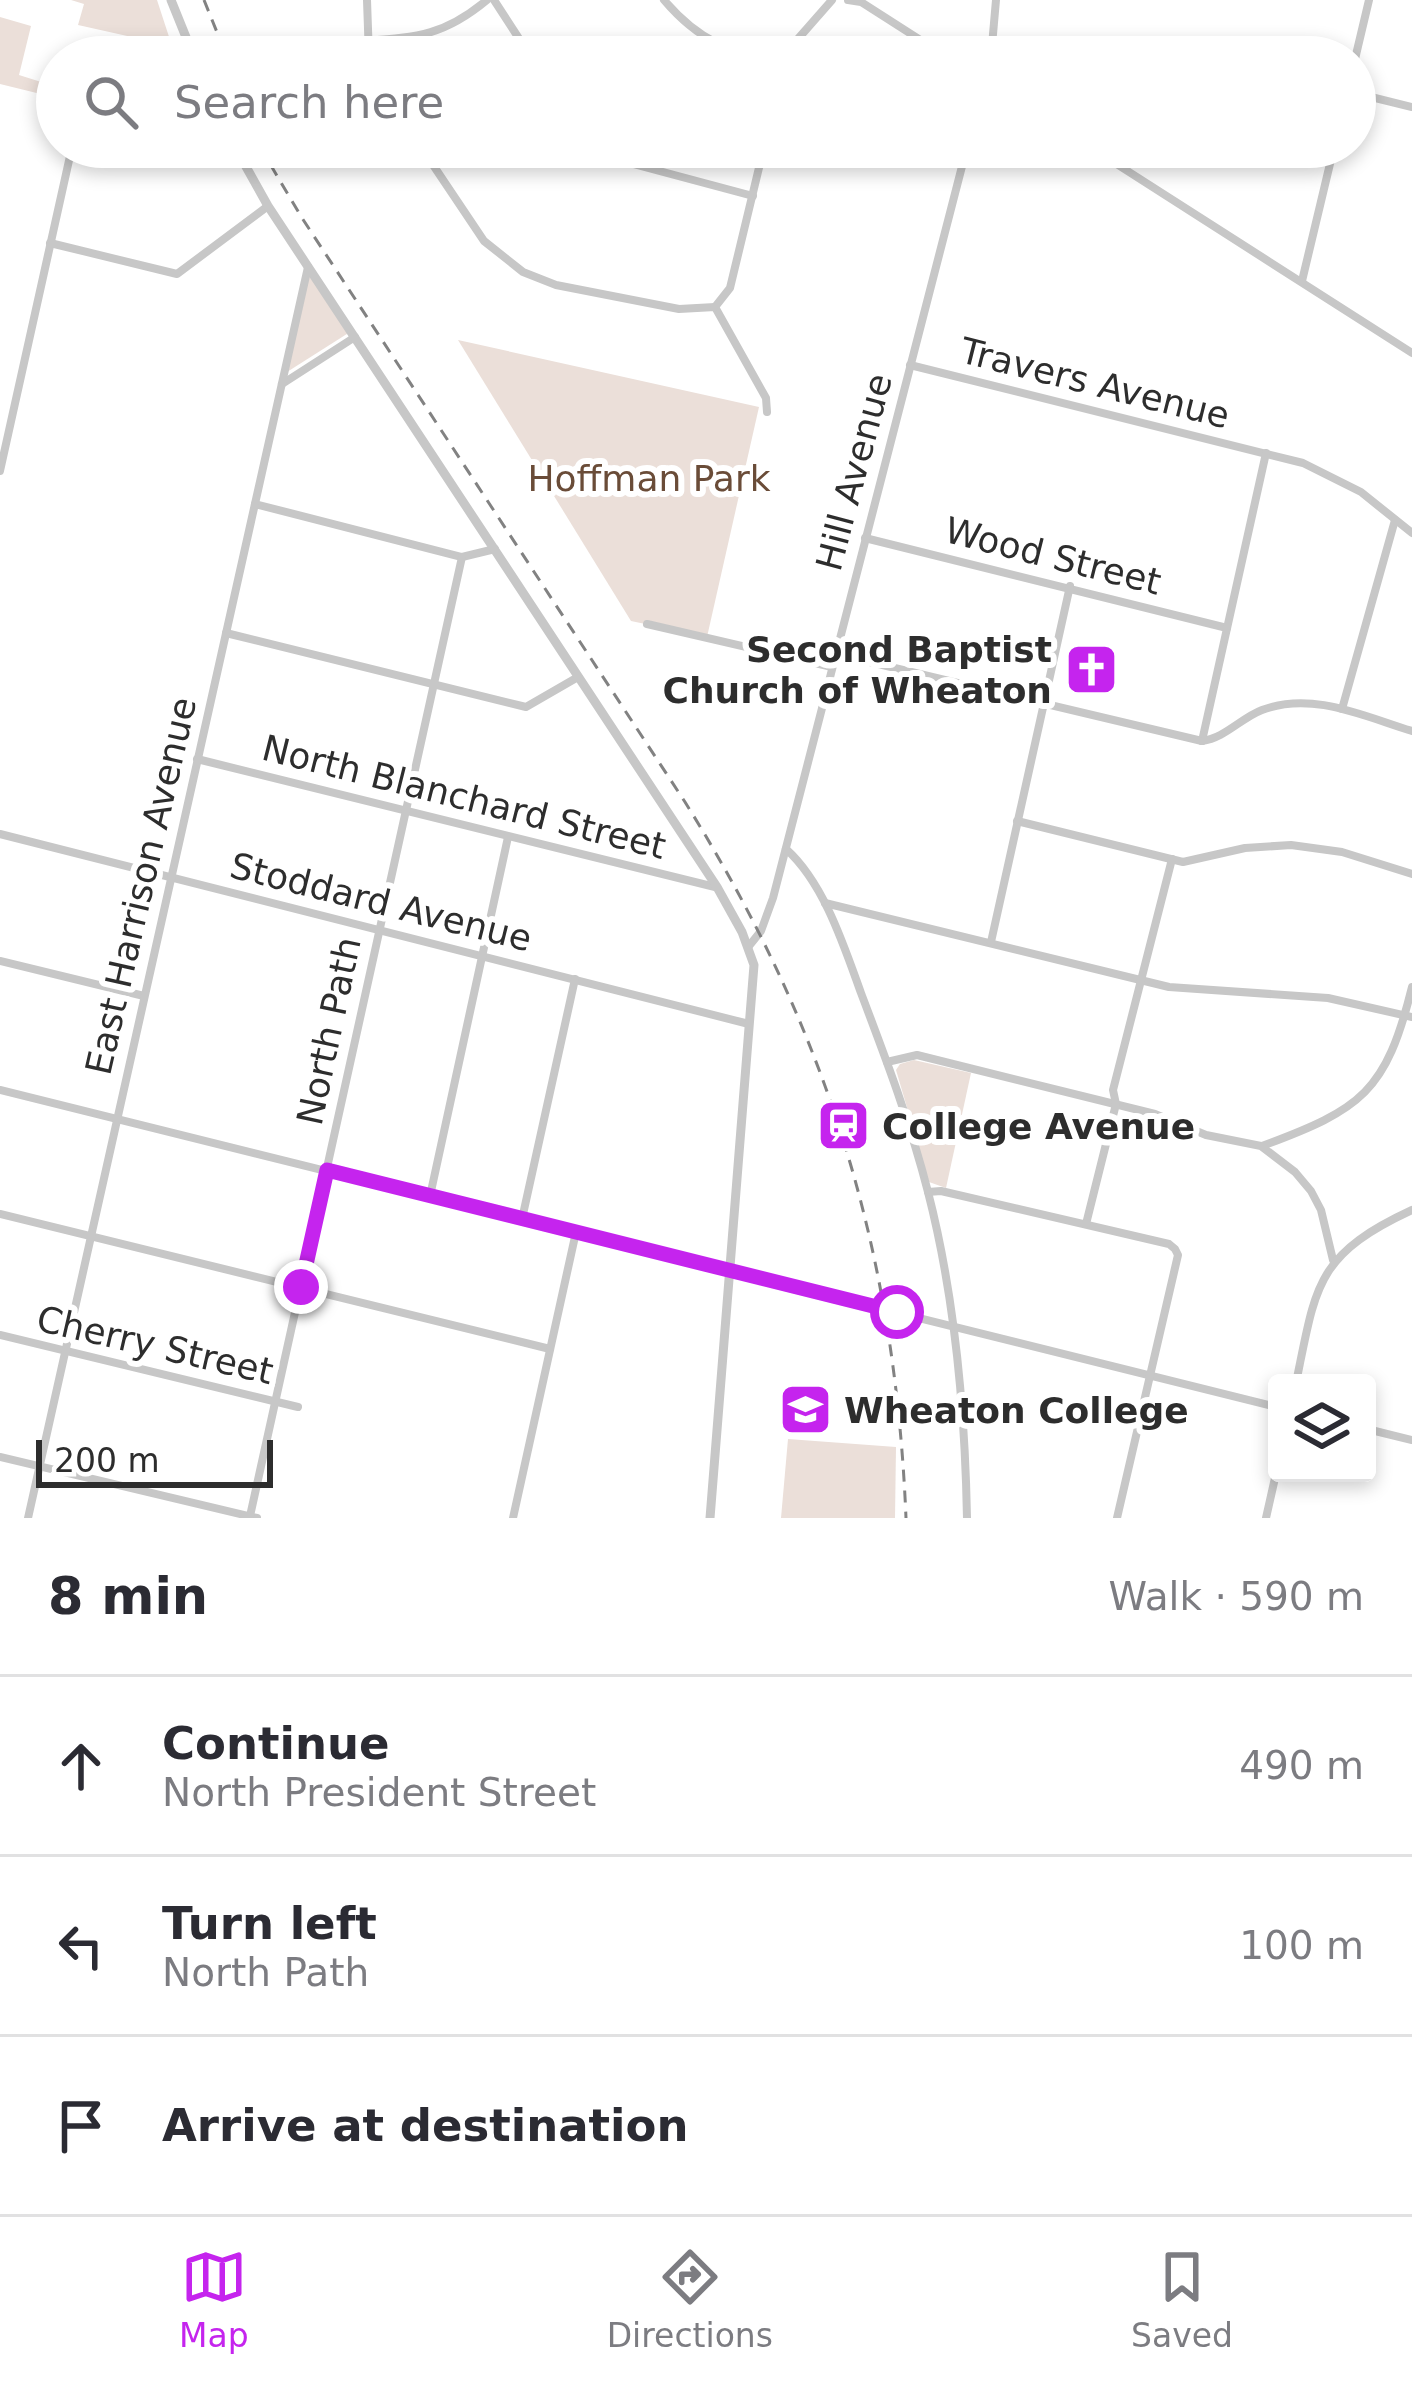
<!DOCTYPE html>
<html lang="en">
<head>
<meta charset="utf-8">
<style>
	body { margin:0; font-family:"DejaVu Sans",sans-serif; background:#f2f2f3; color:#2b2b33 }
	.controls { position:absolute; right:36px; bottom:36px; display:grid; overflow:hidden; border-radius:12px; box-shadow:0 6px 18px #0003 }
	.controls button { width:108px; height:108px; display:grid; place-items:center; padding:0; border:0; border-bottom:3px solid #e1e1e2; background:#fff; color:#2b2b33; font:60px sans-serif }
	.scale { position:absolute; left:36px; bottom:30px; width:237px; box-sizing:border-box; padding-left:12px; border:6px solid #2d2d2d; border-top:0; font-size:33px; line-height:42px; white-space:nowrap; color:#2d2d2d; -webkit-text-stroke:9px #fff; paint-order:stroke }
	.stop { position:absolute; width:36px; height:36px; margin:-27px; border:9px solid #c524ee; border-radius:50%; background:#fff }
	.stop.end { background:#c524ee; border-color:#fff; box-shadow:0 3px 12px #0008 }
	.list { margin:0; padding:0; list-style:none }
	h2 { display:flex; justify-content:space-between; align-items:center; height:156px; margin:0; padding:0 48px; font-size:51px }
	h2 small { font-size:39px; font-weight:400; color:#7c7c81 }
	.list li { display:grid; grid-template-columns:78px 1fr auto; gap:36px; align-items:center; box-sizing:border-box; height:180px; padding:0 48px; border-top:3px solid #e1e1e2 }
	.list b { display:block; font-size:45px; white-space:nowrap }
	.list p { margin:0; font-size:39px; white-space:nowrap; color:#7c7c81 }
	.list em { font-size:39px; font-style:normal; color:#7c7c81 }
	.icon { flex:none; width:66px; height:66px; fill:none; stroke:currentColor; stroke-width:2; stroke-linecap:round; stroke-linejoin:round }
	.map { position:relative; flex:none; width:1412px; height:1518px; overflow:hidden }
	.search { position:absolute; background:#fff; box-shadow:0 6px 18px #0003; left:36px; right:36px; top:36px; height:132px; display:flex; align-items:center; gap:30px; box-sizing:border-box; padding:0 42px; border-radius:66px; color:#7c7c81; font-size:45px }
	.sheet { height:696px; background:#fff }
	nav { display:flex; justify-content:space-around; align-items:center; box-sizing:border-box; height:168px; border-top:3px solid #e1e1e2; background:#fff; font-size:33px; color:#7c7c81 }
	nav a { display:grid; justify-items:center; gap:6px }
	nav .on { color:#c524ee }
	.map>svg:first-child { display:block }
</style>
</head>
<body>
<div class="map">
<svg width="1412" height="1518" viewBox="0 0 1412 1518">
	<rect width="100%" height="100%" fill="#fff"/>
	<g fill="#ebdfd9">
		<polygon points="71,0 157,0 172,46 78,25 84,4"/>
		<polygon points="0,17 31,26 19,75 57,87 57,98 0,84"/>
		<polygon points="310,271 350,332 287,372"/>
		<polygon points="458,340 759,407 707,637 631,621"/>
		<polygon points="914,1060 971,1073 946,1188 929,1182 896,1070 900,1064"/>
		<polygon points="788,1439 896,1447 895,1518 781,1518"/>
	</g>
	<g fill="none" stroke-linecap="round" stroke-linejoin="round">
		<g stroke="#c7c7c7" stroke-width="8">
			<polyline points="367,0 369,57"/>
			<polyline points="494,0 531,57"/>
			<path d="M664 0C697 39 731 56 782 57L832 0"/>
			<polyline points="848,0 861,2 947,57"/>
			<path d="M366 41C419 37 445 35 487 0"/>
			<polyline points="991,57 996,0"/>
			<polyline points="1355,59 1369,0"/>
			<polyline points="1355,93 1412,107"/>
			<polyline points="204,147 238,153"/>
			<polyline points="421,147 484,241 523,272 556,285 679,309 715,307 766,398 767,412"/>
			<polyline points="596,147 622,161 753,196"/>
			<polyline points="1090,147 1412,353"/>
			<polyline points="50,243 177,274 268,206"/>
			<polyline points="1302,281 1334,147"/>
			<polyline points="715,307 730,288 764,147"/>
			<polyline points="910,365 1303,463 1361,492 1412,533"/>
			<polyline points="282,384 355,337"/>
			<polyline points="0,471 72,147"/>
			<polyline points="255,504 462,557 495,549"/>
			<polyline points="865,538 1227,628"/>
			<polyline points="647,624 832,667"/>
			<polyline points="226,633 526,707 578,677"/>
			<polyline points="836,654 1202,741"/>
			<polyline points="1342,709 1395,520"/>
			<polyline points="1202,741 1266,453"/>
			<path d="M1202 741C1225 738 1241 718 1262 710 1312 691 1363 716 1412 731"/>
			<polyline points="197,759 715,887"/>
			<polyline points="1017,821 1183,862 1245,848 1291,845 1342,852 1412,874"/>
			<polyline points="0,834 749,1024"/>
			<path d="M786 849C824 883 844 946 861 993 886 1059 911 1125 928 1192 955 1297 965 1410 967 1518"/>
			<polyline points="825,903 1169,987 1328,998 1412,1017"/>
			<polyline points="991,942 1070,586"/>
			<polyline points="749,946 761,931 773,898 967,147"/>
			<polyline points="0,961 144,996"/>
			<polyline points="887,1062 917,1055 1155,1114 1206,1135 1261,1146 1295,1172 1311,1191 1321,1210 1333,1260"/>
			<polyline points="0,1090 1277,1407"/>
			<path d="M1262 1146C1362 1109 1386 1092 1412 987"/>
			<polyline points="928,1192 941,1191 1169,1244 1175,1249 1178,1255 1117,1518"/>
			<polyline points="430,1196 508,837"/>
			<polyline points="0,1214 550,1349"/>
			<polyline points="522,1219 575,979"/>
			<polyline points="1086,1224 1116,1104 1113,1090 1172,859"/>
			<polyline points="0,1335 298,1407"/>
			<path d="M1296 1383C1316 1286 1315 1255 1412 1210"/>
			<polyline points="1367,1429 1412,1440"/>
			<polyline points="0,1457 257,1518"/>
			<polyline points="250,1516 462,557"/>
			<polyline points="28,1518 308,267"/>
			<polyline points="513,1518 576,1232"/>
			<polyline points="1266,1518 1277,1469"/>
		</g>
		<g stroke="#c7c7c7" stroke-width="9">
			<polyline points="171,0 194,57"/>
			<polyline points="235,147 268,206 717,887 742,932 754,965 710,1518"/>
		</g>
		<g stroke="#828282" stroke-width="3" stroke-dasharray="12 9" stroke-linecap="butt">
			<polyline points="204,0 227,57"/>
			<path d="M260 147 302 218 685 802C827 1029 895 1250 906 1518"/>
		</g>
	</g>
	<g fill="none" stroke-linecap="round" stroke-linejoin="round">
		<polyline stroke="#c524ee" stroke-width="15" points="301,1287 327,1170 897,1312"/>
	</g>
	<defs>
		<symbol id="church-square" viewBox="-11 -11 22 22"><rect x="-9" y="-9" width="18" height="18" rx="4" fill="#c524ee" stroke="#fff"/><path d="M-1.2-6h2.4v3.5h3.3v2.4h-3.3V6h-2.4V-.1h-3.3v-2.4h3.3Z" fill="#fff"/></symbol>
		<symbol id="station-square" viewBox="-11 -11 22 22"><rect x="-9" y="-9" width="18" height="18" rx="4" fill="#c524ee" stroke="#fff"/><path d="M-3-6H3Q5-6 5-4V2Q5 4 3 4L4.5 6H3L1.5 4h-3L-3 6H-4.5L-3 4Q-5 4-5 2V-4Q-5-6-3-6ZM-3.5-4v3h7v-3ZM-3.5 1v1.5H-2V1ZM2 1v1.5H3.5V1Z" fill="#fff"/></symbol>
		<symbol id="university-square" viewBox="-11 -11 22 22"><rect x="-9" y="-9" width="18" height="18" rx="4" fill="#c524ee" stroke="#fff"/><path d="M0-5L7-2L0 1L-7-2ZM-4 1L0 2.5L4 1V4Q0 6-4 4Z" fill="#fff"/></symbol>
	</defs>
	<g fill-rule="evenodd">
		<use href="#church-square" x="1062" y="640" width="59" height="59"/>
		<use href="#station-square" x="814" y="1096" width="59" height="59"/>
		<use href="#university-square" x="776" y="1380" width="59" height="59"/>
	</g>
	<g text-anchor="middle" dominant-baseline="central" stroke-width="12" stroke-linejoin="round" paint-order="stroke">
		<g font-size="36" fill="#2d2d2d" stroke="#fff">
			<text transform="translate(1095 383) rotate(14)">Travers Avenue</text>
			<text transform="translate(854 472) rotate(-75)">Hill Avenue</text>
			<text transform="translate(1053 556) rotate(14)">Wood Street</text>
			<text transform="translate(464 797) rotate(14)">North Blanchard Street</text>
			<text transform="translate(141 886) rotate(-77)">East Harrison Avenue</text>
			<text transform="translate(381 902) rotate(14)">Stoddard Avenue</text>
			<text transform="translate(329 1031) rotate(-78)">North Path</text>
			<text transform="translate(155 1345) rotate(13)">Cherry Street</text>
		</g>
		<g font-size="36" fill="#6a4c38" stroke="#fff">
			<text x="649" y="478">Hoffman Park</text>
		</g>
		<g font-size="36" font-weight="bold" fill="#2d2d2d" stroke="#fff" text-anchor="start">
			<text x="1052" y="649" text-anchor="end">Second Baptist<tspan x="1052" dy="41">Church of Wheaton</tspan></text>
			<text x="882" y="1126">College Avenue</text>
			<text x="844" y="1410">Wheaton College</text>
		</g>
	</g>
</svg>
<div class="controls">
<button><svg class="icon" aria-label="layers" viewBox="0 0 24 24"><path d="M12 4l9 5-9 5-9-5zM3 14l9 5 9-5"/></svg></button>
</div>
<div class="scale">200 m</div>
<div class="stop" style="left:897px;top:1312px"></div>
<div class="stop end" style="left:301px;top:1287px"></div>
<div class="search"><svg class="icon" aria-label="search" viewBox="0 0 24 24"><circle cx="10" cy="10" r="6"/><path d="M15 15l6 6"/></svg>Search here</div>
</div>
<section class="sheet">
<h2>8 min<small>Walk · 590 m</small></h2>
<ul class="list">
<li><svg class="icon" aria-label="ahead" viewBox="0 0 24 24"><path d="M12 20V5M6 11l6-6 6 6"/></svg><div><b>Continue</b><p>North President Street</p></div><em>490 m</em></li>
<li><svg class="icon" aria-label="left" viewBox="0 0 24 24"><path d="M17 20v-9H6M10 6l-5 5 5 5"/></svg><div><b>Turn left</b><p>North Path</p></div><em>100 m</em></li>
<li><svg class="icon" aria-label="arrive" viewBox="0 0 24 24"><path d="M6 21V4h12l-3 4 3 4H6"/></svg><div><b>Arrive at destination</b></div></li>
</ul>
</section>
<nav>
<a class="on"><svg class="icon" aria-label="map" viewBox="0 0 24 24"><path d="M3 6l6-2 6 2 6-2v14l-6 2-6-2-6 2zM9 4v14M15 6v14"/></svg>Map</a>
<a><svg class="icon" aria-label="directions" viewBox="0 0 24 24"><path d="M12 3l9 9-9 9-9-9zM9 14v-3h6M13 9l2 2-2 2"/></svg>Directions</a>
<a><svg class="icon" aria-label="saved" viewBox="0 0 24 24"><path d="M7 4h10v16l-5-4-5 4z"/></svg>Saved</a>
</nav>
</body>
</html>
